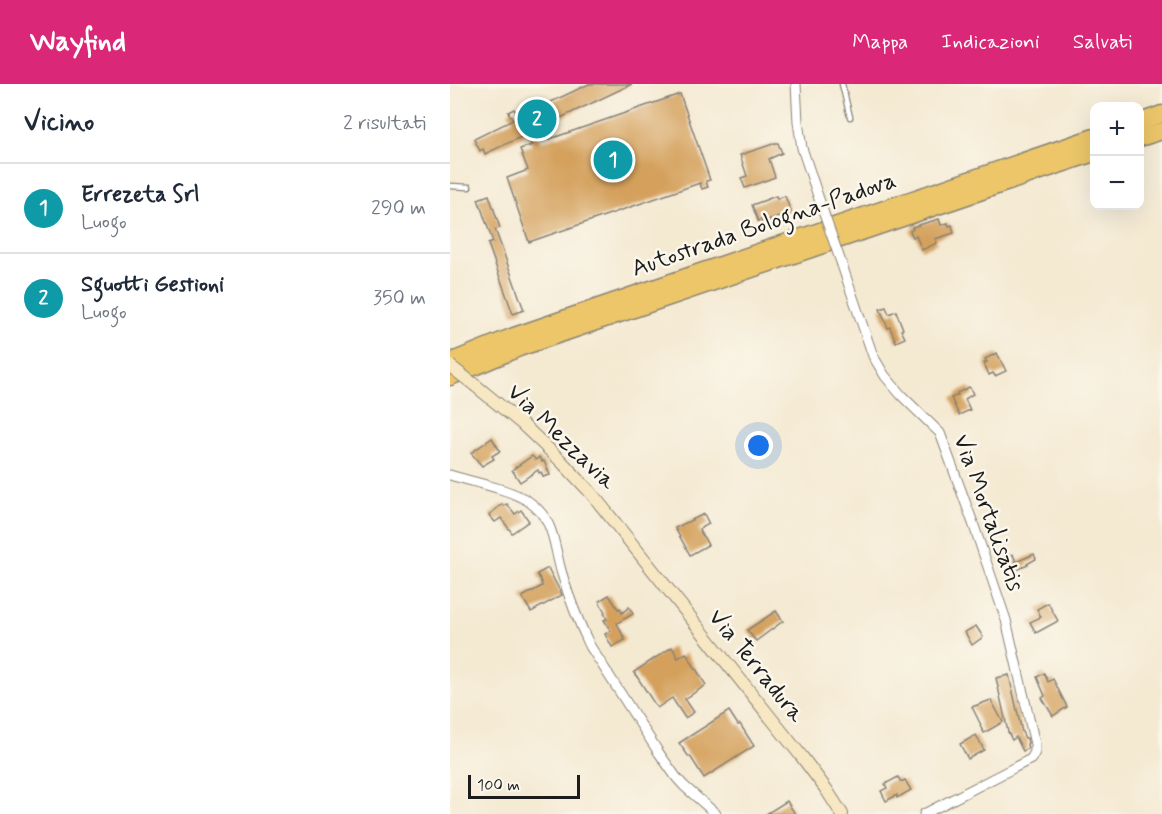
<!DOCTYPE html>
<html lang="it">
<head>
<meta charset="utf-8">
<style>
	body { margin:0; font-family:Mynerve,sans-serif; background:#f6f6f7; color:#1f2937 }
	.controls { position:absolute; right:18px; top:18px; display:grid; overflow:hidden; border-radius:12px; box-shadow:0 6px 24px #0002 }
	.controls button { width:54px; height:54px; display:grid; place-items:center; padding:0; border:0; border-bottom:2px solid #e0e1e3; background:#fff; color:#1f2937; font:30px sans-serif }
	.scale { position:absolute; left:18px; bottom:15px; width:112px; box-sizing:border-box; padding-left:6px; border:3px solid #1c1c1c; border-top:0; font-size:16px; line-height:21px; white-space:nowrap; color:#1c1c1c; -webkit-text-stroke:4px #fbf7ec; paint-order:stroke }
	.you { position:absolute; left:309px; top:362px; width:21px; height:21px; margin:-15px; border:4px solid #fff; border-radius:50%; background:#1a73e8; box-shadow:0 0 0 9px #1a73e833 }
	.badge { display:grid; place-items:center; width:39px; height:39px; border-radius:50%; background:#db2777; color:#fff; font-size:20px; font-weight:700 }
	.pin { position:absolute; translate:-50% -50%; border:3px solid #fff; box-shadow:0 2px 6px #0006 }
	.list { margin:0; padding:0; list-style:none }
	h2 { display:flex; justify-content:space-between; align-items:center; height:78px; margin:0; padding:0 24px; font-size:26px }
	h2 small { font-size:20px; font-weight:400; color:#747a83 }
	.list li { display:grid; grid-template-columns:39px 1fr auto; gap:18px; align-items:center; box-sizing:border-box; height:90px; padding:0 24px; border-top:2px solid #e0e1e3 }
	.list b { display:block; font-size:22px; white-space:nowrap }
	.list p { margin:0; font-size:20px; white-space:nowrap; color:#747a83 }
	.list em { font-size:20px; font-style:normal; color:#747a83 }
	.map { position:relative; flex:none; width:712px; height:730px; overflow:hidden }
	header { display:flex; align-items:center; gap:36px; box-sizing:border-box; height:84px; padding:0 30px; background:#db2777; color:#fff }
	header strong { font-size:28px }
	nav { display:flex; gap:33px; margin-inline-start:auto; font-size:21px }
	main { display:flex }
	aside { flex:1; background:#fff }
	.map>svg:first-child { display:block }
</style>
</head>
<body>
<header>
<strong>Wayfind</strong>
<nav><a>Mappa</a><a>Indicazioni</a><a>Salvati</a></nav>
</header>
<main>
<aside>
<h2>Vicino<small>2 risultati</small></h2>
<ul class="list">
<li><span class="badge" style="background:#0f9aa8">1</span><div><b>Errezeta Srl</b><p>Luogo</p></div><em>290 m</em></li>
<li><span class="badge" style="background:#0f9aa8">2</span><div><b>Sguotti Gestioni</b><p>Luogo</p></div><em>350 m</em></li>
</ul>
</aside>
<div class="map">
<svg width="712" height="730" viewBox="0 0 712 730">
	<rect width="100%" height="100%" fill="#fbf7ec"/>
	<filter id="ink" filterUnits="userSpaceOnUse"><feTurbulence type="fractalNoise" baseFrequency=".0167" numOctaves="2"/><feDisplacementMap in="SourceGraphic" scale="12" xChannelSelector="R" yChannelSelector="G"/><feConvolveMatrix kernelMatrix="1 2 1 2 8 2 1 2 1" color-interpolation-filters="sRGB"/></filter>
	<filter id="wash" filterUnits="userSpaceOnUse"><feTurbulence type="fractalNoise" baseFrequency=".008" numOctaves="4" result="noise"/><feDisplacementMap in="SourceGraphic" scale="24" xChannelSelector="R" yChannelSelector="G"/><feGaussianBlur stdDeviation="1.35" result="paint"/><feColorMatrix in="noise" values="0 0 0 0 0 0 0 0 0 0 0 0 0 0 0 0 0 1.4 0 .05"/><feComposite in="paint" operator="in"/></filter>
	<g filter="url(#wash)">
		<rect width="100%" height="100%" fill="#f4e9d1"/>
		<g id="blocks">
			<g fill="#d4a05b">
				<polygon points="139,0 182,0 85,46 91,58 230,10 260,96 256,97 258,103 252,105 250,99 79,158 57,94 78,86 70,65 82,61 77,50 35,70 33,65 30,67 24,55 63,36 58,28 64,25 69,33"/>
				<polygon points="326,59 328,59 332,69 319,75 325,93 295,104 291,94 297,92 290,71"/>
				<polygon points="39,111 50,144 45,145 74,226 63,230 38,160 43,158 28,115"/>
				<polygon points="326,112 327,115 335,112 341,128 312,138 311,136 308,137 302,121"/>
				<polygon points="489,135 491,141 498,139 499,142 502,141 504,149 485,155 487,159 472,166 466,152 463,153 460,147 463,145 462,143"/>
				<polygon points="436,223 439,230 446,227 453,245 451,246 455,254 446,258 440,243 438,244 430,225"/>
				<polygon points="547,269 556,287 545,292 543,289 539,291 534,279 537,278 535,275"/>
				<polygon points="519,303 520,304 523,310 515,315 520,326 509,331 501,314 508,311 507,309"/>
				<polygon points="42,354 50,367 42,372 44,375 32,382 21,369"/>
				<polygon points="82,372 86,376 89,373 92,378 94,377 100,391 93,393 91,388 89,389 88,386 70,398 62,386"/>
				<polygon points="52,420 53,422 57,420 65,430 71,426 79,437 62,449 51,434 45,438 39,431"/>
				<polygon points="254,430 259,440 249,445 258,461 240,471 225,444"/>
				<polygon points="555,468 557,473 563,470 566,478 584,470 586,475 577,480 578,481 557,490 549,471"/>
				<polygon points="98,484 112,511 81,528 72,513 92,502 91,498 92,498 87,490"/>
				<polygon points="159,511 168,525 170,524 172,529 179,523 183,530 167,539 175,556 162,563 155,550 161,547 154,536 157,535 154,529 155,528 149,517"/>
				<polygon points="598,519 608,537 586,549 580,538 591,533 587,525"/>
				<polygon points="326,527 333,537 306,557 297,546"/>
				<polygon points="526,542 533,553 522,561 515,548"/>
				<polygon points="222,563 228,574 236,569 256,601 235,615 244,628 235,634 222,614 207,624 184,588"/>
				<polygon points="594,589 598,598 603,595 617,623 603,632 592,614 595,612 587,593"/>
				<polygon points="559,591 572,648 575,654 577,654 578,659 577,660 578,665 573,667 566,653 562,656 558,648 546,594"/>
				<polygon points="541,616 553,638 534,649 530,642 531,641 522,623"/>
				<polygon points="279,627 288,641 290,640 304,662 254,694 240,672 239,673 229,659"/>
				<polygon points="526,651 534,666 518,675 510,660"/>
				<polygon points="448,693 451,698 455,696 461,706 447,714 447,711 436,717 431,707 437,704 435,700"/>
				<polygon points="337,717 345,730 316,730"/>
			</g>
		</g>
	</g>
	<g filter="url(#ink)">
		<use href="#blocks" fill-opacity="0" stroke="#888276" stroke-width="1.5"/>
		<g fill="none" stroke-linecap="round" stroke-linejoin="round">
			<defs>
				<g id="lane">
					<polyline points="392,0 400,33"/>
					<polyline points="0,102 19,103"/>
				</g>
				<g id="street">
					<polyline points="346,0 348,38 352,64 374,130"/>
					<polyline points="392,181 423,272 435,292 451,311 490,349 523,439 556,536 585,660 585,668 581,675 474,730"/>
					<path d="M0 391C22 398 60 405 78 417 106 436 103 461 112 490 119 514 129 539 140 562L209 669 226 693 234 702 266 730"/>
				</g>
				<polyline id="secondary" points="26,302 70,338 111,377 142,410 352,673 376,705 392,730"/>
				<g id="highway">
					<polyline points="690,38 712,30"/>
					<polyline points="690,54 712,47"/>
					<polyline points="0,278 64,252 644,53"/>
					<polyline points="0,293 69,264 644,69"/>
				</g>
			</defs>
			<use href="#lane" stroke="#888276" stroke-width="7"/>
			<use href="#street" stroke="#888276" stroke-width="11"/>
			<use href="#secondary" stroke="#888276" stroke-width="14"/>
			<use href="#highway" stroke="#888276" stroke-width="19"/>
			<use href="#lane" stroke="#fff" stroke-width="4.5"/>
			<use href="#street" stroke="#fff" stroke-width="9"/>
			<use href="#secondary" stroke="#f7e8c3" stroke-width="12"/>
			<use href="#highway" stroke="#ecc669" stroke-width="16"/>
			<defs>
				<polyline id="street-bridge" points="374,130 392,181"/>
				<polyline id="secondary-bridge" points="0,282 26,302"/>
			</defs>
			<use href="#street-bridge" stroke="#888276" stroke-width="11" stroke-linecap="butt"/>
			<use href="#secondary-bridge" stroke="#888276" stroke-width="14" stroke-linecap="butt"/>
			<use href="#street-bridge" stroke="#fff" stroke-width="9"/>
			<use href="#secondary-bridge" stroke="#f7e8c3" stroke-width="12"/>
		</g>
	</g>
	<g text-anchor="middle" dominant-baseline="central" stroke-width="5" stroke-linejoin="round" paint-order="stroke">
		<g font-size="24" fill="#1c1c1c" stroke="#fbf7ec">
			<text transform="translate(314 141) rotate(-19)">Autostrada Bologna-Padova</text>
			<text transform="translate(111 353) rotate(44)">Via Mezzavia</text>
			<text transform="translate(538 429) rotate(70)">Via Mortalisatis</text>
			<text transform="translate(306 582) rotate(51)">Via Terradura</text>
		</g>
	</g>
</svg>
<div class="controls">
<button>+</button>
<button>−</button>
</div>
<div class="scale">100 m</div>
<div class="you"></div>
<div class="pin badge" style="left:163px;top:76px;background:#0f9aa8">1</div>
<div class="pin badge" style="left:87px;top:35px;background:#0f9aa8">2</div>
</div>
</main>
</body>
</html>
